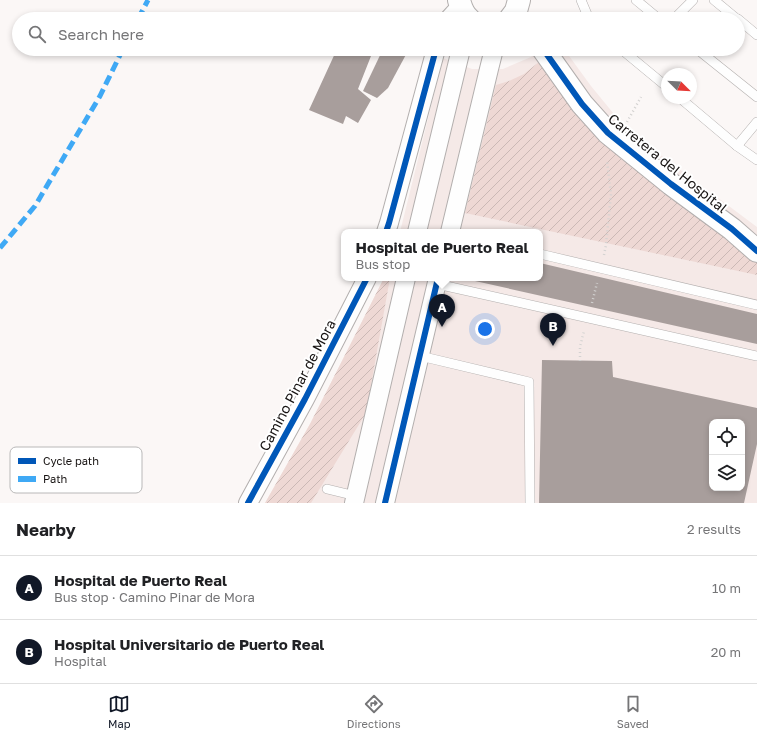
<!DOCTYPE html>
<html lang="en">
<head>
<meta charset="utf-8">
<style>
	body { margin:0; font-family:"Golos Text",sans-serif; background:#f6f6f6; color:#202124 }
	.controls { position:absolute; right:12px; bottom:12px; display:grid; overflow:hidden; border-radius:8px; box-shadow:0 2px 6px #0003 }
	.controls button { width:36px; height:36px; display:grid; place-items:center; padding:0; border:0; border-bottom:1px solid #e0e0e0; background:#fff; color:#202124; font:20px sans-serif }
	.compass { position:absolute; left:661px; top:68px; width:36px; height:36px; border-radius:50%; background:#fff; box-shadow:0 2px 6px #0003; rotate:114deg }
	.you { position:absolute; left:485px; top:329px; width:14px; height:14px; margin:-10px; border:3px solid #fff; border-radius:50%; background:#1a73e8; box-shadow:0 0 0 6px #1a73e833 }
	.badge { display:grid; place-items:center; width:26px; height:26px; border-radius:50%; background:#111827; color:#fff; font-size:13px; font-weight:700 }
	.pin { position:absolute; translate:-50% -33px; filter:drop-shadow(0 1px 2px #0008) }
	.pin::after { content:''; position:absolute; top:21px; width:14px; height:12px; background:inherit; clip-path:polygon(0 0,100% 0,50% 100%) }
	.popup { position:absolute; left:341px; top:229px; width:202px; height:52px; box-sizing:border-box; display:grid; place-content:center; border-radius:8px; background:#fff; filter:drop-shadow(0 1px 3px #0005); font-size:13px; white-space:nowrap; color:#757577 }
	.popup b { font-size:15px; color:#202124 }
	.popup::after { content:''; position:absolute; left:50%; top:100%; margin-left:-8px; border:8px solid transparent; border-top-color:#fff }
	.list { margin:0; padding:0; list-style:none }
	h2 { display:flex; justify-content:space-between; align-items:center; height:52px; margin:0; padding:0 16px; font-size:17px }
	h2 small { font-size:13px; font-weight:400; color:#757577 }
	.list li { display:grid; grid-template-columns:26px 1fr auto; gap:12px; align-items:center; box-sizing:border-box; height:64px; padding:0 16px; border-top:1px solid #e0e0e0 }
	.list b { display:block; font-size:15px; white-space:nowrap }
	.list p { margin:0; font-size:13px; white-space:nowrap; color:#757577 }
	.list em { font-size:13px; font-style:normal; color:#757577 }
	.icon { flex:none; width:22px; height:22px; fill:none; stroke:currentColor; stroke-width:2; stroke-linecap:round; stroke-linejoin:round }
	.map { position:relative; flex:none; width:757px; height:503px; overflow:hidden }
	.search { position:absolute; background:#fff; box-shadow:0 2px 6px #0003; left:12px; right:12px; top:12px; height:44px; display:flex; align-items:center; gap:10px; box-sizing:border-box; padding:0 14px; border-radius:22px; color:#757577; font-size:15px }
	.sheet { height:180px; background:#fff }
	nav { display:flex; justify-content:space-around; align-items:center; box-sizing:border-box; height:56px; border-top:1px solid #e0e0e0; background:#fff; font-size:11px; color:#757577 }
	nav a { display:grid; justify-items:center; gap:2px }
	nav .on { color:#111827 }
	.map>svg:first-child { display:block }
</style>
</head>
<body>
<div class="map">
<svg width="757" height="503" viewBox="0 0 757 503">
	<defs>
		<pattern id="garden-furrows" width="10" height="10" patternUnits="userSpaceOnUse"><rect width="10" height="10" fill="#eed8d4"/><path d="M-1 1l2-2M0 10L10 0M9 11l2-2" fill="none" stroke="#cbb8b5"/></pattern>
	</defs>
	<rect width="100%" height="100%" fill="#fbf7f6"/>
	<path fill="#f5e9e7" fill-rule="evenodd" d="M539 49H564L591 86 627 130 757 227V503H265L310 424 384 278H540V232H400L443 58 472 69H503L531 57ZM712 422H742V488H712Z"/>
	<g fill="url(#garden-furrows)">
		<polygon points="539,62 695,213 757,263 757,275 465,213 496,85 509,81 524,74"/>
		<polygon points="384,278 390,278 366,413 311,503 265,503 310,424"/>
	</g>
	<g fill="#a89e9c" fill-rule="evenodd">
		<polygon points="337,49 358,49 371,56 358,89 371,100 358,123 346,116 343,124 309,110"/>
		<polygon points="383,49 409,49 388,88 377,98 363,91"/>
		<polygon points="540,263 757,314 757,344 466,279 540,278"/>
		<path d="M542 360 612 361 613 377 757 408V444L744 503H539ZM712 422H742V488H712Z"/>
	</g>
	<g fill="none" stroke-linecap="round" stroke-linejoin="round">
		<defs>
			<g id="lane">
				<polyline points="581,0 589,19"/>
				<polyline points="636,0 659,19"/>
				<polyline points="714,0 737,19"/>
				<polyline points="674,19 693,0"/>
				<polyline points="738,19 757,35"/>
				<polyline points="621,49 667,87"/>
				<polyline points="697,49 757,97"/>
				<polyline points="680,98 737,146 757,160"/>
				<polyline points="737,146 757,122"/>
				<polyline points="540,254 757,305"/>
				<polyline points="437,284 757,356"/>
				<polyline points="420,356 529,382 530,503"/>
				<polyline points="327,489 356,496"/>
			</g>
			<g id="street">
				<polyline points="449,19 460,7"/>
				<polyline points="386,232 389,223 436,49"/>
				<polyline points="417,232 461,49"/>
				<polyline points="450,232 489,69 494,49"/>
				<polyline points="248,503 305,399 367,278"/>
				<polyline points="354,503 406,278"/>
				<polyline points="385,503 438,278"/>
			</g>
			<g id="secondary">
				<path d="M459 0C461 8 463 14 469 19"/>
				<polyline points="510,19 516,11 519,0"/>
				<polyline points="543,49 582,104 608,133 671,184 732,229 757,251"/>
			</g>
		</defs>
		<use href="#lane" stroke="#b3afae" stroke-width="10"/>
		<use href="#street" stroke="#b3afae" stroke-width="20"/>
		<use href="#secondary" stroke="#b3afae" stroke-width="24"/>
		<g stroke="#d3d2d1" stroke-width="2.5" stroke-dasharray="1 3" stroke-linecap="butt">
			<polyline points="627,122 641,97"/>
			<polyline points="604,255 606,245 611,194 607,161"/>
			<polyline points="592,303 597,283"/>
			<polyline points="580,361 580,347 584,331"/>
		</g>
		<use href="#lane" stroke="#fefefe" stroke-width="9"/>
		<use href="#street" stroke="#fefefe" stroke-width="18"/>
		<use href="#secondary" stroke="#fefefe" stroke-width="22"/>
		<g stroke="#3fa9f5" stroke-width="5" stroke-dasharray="10 5" stroke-linecap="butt">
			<polyline points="138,19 148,0"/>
			<polyline points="0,248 35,206 100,96 123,49"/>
		</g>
		<defs>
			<g id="cycleway">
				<polyline points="543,49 582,104 608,133 671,184 732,229 757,251"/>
				<polyline points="386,232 389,223 436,49"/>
				<polyline points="248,503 305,399 367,278"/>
				<polyline points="385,503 438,278"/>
			</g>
		</defs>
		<use href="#cycleway" stroke="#fff" stroke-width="8"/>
		<use href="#cycleway" stroke="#0057b8" stroke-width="6"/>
	</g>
	<g text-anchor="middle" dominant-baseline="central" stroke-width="4" stroke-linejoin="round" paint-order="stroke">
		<g font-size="14" fill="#171312" stroke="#fff">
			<text transform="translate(668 163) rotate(39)">Carretera del Hospital</text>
			<text transform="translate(297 385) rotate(-62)">Camino Pinar de Mora</text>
		</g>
	</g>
	<rect x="10" y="447" width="132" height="46" rx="6" fill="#fff" stroke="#b9b8b8" stroke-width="1"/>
	<rect x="18" y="458" width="18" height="6" fill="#0057b8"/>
	<rect x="18" y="476" width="18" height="6" fill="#3fa9f5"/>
	<g font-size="11" fill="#171312">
		<text x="43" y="465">Cycle path</text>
		<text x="43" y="483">Path</text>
	</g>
</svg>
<div class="controls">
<button><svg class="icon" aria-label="locate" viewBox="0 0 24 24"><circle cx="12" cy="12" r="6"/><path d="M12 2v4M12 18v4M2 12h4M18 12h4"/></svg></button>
<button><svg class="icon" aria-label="layers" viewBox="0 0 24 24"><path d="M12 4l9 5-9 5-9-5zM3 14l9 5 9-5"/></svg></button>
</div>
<svg class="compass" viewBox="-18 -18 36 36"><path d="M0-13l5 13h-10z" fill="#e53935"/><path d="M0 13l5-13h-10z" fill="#757577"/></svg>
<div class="you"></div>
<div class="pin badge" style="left:442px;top:327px">A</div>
<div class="popup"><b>Hospital de Puerto Real</b>Bus stop</div>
<div class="pin badge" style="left:553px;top:346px">B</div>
<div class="search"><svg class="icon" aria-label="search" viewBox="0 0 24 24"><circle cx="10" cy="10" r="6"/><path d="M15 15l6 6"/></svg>Search here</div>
</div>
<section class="sheet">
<h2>Nearby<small>2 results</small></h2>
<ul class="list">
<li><span class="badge">A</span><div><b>Hospital de Puerto Real</b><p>Bus stop · Camino Pinar de Mora</p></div><em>10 m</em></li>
<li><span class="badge">B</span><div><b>Hospital Universitario de Puerto Real</b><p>Hospital</p></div><em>20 m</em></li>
</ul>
</section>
<nav>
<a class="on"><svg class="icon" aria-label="map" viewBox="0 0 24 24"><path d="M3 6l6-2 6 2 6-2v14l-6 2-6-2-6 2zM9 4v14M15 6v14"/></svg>Map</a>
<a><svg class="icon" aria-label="directions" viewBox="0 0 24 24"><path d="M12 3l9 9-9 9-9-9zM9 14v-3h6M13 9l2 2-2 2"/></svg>Directions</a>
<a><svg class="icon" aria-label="saved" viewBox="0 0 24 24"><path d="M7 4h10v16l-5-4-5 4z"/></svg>Saved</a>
</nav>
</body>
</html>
